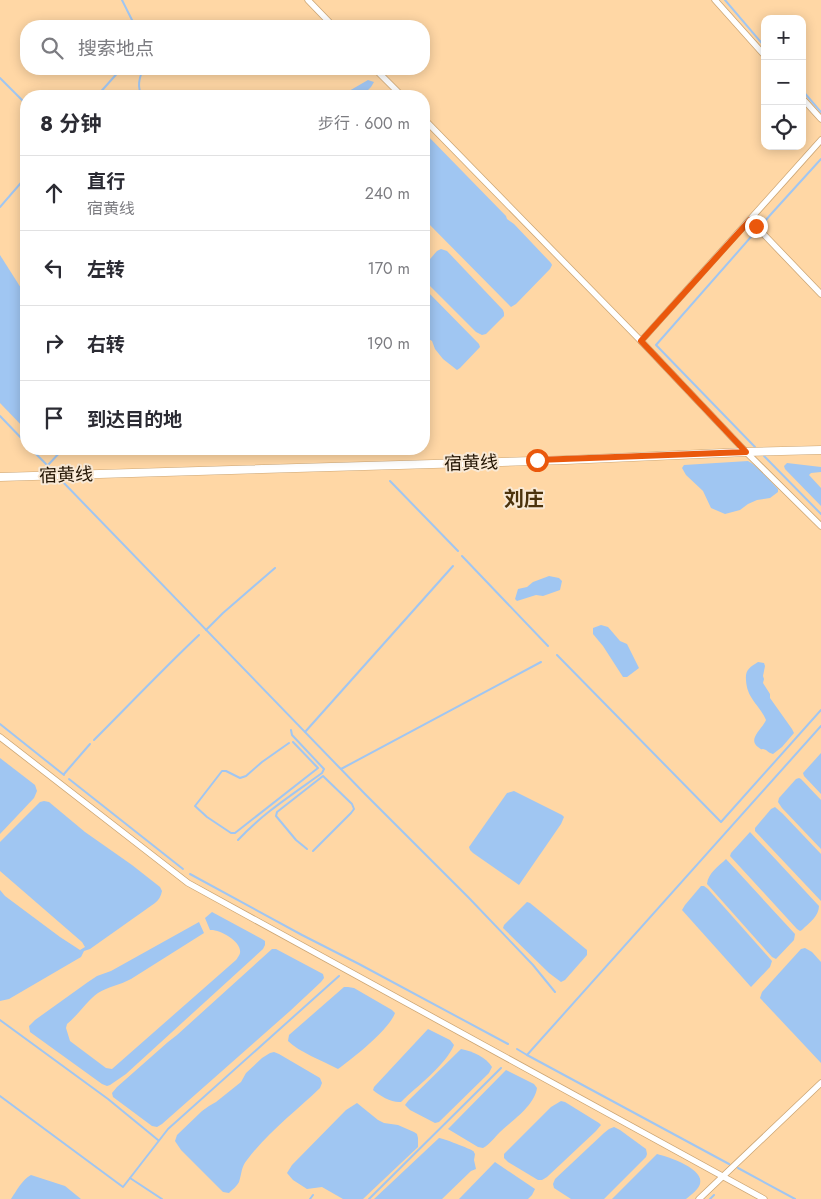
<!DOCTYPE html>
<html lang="zh">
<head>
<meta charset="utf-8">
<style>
	body { margin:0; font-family:Jost,"Noto Sans SC",sans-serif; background:#f2f2f3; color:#2b2b33 }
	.controls { position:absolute; right:15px; top:15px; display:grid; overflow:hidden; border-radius:10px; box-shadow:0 2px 12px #0003 }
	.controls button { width:45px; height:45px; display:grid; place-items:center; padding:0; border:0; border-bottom:1px solid #e1e1e2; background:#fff; color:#2b2b33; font:25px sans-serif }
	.stop { position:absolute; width:15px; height:15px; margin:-11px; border:4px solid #ea580c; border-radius:50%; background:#fff }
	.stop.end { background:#ea580c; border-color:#fff; box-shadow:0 1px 5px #0008 }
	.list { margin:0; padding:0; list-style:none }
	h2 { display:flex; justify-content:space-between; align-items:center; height:65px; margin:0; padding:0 20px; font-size:21px }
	h2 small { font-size:16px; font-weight:400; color:#7c7c81 }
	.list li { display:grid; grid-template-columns:32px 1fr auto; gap:15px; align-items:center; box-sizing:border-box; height:75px; padding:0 20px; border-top:1px solid #e1e1e2 }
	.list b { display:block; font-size:19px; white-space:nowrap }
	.list p { margin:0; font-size:16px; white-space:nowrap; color:#7c7c81 }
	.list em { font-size:16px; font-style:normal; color:#7c7c81 }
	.icon { flex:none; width:28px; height:28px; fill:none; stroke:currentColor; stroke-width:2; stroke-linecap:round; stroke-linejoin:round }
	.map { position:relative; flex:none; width:821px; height:1199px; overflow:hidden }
	.search { position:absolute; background:#fff; box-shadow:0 2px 12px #0003; left:20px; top:20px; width:410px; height:55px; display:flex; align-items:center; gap:12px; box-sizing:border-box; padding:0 18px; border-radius:20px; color:#7c7c81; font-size:19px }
	.panel { position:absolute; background:#fff; box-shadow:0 2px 12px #0003; left:20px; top:90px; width:410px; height:365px; border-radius:20px }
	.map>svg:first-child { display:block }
</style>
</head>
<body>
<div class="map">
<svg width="821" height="1199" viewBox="0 0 821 1199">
	<rect width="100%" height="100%" fill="#ffd7a5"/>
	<g fill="#a0c6f2">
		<polygon points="368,80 374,82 371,87 362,96 337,96 349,91"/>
		<polygon points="424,132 506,216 507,219 514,224 551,263 552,265 550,269 516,304 511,307 424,219"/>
		<polygon points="441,249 447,251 503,310 504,313 504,316 486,334 482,335 476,332 424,280 424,266 437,251"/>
		<polygon points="0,255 26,296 26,430 0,403"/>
		<polygon points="424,288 479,344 480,347 460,368 457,370 443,359 435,349 432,341 424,336"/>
		<path d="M748 461C759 467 769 480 778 489V492L770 498 757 500 748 504 740 510 725 514 711 508 703 491 686 475 682 468 684 465Z"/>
		<polygon points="787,463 821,467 821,472 811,473 809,475 821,488 821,506 785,469 784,466"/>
		<polygon points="549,576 559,578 562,581 560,590 543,596 536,595 517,601 515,599 518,589 527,587 533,582"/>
		<polygon points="601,625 608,627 620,641 627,644 639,668 627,677 623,677 603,646 593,634 593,628"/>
		<path d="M758 662 764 663 765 666 763 676 764 679 763 683 770 694V698L792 729 794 733 782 747 773 754C770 753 768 752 766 750 759 747 765 752 758 747 747 739 763 728 766 720 759 704 747 699 746 680 745 670 750 667 758 662Z"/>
		<polygon points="821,753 821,794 804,776 803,773"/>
		<polygon points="0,758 35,785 37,791 34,798 0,834"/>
		<polygon points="799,778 801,779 821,800 821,849 782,808 778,802 779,798 796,779"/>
		<polygon points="514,791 562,815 564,817 561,824 519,885 473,853 470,850 469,847 507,793"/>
		<path d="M44 801 49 802 85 832 132 865 160 887 162 891C161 896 159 900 155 903L90 949 84 951 81 957 9 999 0 1001V890L5 896 60 937 80 950 85 947 82 942 0 871V842L40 802Z"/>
		<polygon points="775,807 783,814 821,854 821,901 755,831 755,828 771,809"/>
		<path d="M750 832 819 906C819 916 809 923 802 930L800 931 797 929 730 856 731 853Z"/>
		<path d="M726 859 795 934 794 940 776 959 772 957 707 884C708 873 719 866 726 859Z"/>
		<polygon points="701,886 704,886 708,889 772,961 770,967 751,987 682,910 685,905"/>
		<polygon points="527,902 530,903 587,950 587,955 565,980 561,982 549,973 503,928 504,925"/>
		<path d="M212 912 262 939 265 941V945L263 949 126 1074 110 1085 107 1086 102 1084 30 1032 29 1026 35 1020 88 982 97 976 111 971 199 922 204 933 131 979C120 985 107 987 98 993 88 1000 78 1015 67 1024L66 1028 70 1041 106 1068 112 1069 236 960C237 959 240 954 240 953 242 941 219 929 210 930L205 918Z"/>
		<polygon points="805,948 812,952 821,962 821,1063 760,998 762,992 801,949"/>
		<polygon points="272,949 276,949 323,974 324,978 321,982 290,1011 162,1124 157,1127 152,1126 113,1097 112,1093 117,1087 168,1042 177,1035"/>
		<path d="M344 987H348L354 988 392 1010 395 1013C389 1030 353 1058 338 1069 323 1061 299 1052 288 1041L289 1035Z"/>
		<path d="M428 1029 450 1040 454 1045C445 1066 417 1086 401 1102 392 1103 380 1096 373 1090L374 1087Z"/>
		<path d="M461 1049C472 1051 486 1057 492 1067L489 1073 439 1122 435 1123 410 1110 405 1105 408 1101Z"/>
		<path d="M274 1052 279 1054 320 1078 322 1083 320 1088C296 1111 267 1133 247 1160 241 1167 242 1173 239 1182 237 1186 232 1190 229 1193L223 1192 181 1150 175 1141 177 1135 202 1111 209 1106 216 1102 241 1082 246 1073 262 1058 270 1053Z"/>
		<path d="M506 1070 534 1084 537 1088C535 1105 512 1121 500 1132 494 1138 490 1144 483 1148L478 1147 448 1129Z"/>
		<polygon points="561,1101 565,1102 599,1123 601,1125 596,1131 547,1177 542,1180 538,1180 508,1162 504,1158 504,1154 551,1107"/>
		<polygon points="357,1103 378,1120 384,1123 398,1125 414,1132 417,1134 418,1138 418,1147 363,1199 343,1199 322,1187 307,1189 293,1180 287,1173 292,1165 346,1110"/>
		<polygon points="614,1127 620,1130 646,1149 647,1154 646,1157 604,1199 571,1199 554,1188 553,1184 555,1179 604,1133 609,1129"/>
		<path d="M439 1138C442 1138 471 1149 473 1151 474 1151 474 1153 475 1154L474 1160 476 1169 471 1171 442 1199H374Z"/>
		<path d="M657 1154C669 1157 705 1169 700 1184 698 1190 691 1195 686 1199H612Z"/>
		<polygon points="495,1162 535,1189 532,1195 528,1199 459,1199"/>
		<path d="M31 1175 65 1186 81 1199H11C17 1190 22 1180 31 1175Z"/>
	</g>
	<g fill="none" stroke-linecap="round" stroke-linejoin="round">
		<g stroke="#a0c6f2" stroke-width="2">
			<polyline points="122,0 135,26"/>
			<polyline points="725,0 765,47"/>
			<polyline points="0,78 26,104"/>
			<polyline points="802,90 821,112"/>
			<polyline points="97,96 121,69"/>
			<path d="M142 96C137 87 139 79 143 69"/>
			<polyline points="0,207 26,177"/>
			<polyline points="0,416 26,443"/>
			<polyline points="755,447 656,345 772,213 821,159"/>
			<polyline points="31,449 54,472"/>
			<polyline points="140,449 144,450 146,449"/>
			<polyline points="764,456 821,514"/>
			<polyline points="48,465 63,449"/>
			<polyline points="61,480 365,794 469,898 533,965 555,992"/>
			<polyline points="390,481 458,551"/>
			<polyline points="462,556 548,646"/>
			<polyline points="206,630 223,613 275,568"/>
			<polyline points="557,655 721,822 821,710"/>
			<polyline points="0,724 64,775"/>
			<polyline points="305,732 453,566"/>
			<path d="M94 740C129 705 163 669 199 635"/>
			<polyline points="289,743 262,762 246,776 240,778 226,771 222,771 195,806 207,817 231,833 235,833 318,768 293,742"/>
			<polyline points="341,769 541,662"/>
			<polyline points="64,774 90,744"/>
			<polyline points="69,779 183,869"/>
			<path d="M238 840C262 814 293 794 322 773L324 769 292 735 291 730"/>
			<polyline points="307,849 296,840 276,816 277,812 323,776 352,804 354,809 351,813 313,851"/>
			<polyline points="190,874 302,935 359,964 508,1044"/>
			<polyline points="0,1020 108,1099 158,1140"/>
			<polyline points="517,1049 527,1055"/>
			<polyline points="0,1096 123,1187 130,1178"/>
			<polyline points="729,1164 527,1055 821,726"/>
			<polyline points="738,1168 795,1199"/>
			<polyline points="162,1199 130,1178 168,1129 339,976"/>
			<polyline points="310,1199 313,1195"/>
			<polyline points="369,1199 501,1068"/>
			<polyline points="710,1199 714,1195"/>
		</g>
		<defs>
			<g id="minor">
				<polyline points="308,0 333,26"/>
				<polyline points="715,0 765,56"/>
				<polyline points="375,69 402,96"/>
				<polyline points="802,98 821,119"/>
				<polyline points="424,119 641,341"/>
				<polyline points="821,140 641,341 746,452 821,526"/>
				<polyline points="750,220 821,294"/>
				<polyline points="0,737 188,883 764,1199"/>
				<polyline points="699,1199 821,1083"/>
			</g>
			<polyline id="secondary" points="0,477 566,460 746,452 821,450"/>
		</defs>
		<use href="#minor" stroke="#cca675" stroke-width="7"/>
		<use href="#secondary" stroke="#cca675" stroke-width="9"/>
		<use href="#minor" stroke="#fff" stroke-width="5.5"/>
		<use href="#secondary" stroke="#fff" stroke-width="8"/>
	</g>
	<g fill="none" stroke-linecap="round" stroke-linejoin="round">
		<polyline stroke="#ea580c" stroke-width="6" points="537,460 746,452 641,341 750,220 756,226"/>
	</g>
	<g text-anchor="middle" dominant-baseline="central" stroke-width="4" stroke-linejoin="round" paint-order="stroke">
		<g font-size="18" fill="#211302" stroke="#f9e9d5">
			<text transform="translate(471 463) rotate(-2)">宿黄线</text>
			<text transform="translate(66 475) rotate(-2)">宿黄线</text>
		</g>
		<g font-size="20" font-weight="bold" fill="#4b320c" stroke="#f9e9d5">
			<text x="524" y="499">刘庄</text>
		</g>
	</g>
</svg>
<div class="controls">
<button>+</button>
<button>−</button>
<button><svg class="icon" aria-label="locate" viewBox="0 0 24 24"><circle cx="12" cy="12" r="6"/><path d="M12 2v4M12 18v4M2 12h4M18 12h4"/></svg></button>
</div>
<div class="stop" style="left:537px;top:460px"></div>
<div class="stop end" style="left:756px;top:226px"></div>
<div class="search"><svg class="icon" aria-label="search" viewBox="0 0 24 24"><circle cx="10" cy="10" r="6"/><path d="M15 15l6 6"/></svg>搜索地点</div>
<section class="panel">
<h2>8 分钟<small>步行 · 600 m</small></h2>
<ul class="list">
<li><svg class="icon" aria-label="ahead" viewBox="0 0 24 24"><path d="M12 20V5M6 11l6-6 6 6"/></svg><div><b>直行</b><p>宿黄线</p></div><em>240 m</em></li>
<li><svg class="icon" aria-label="left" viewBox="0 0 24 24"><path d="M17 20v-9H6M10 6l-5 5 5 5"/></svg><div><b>左转</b></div><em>170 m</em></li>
<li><svg class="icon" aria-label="right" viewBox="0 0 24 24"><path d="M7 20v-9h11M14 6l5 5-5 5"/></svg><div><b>右转</b></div><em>190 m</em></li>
<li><svg class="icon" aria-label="arrive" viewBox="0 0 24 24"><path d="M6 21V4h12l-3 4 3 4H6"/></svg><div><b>到达目的地</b></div></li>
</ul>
</section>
</div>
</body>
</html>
